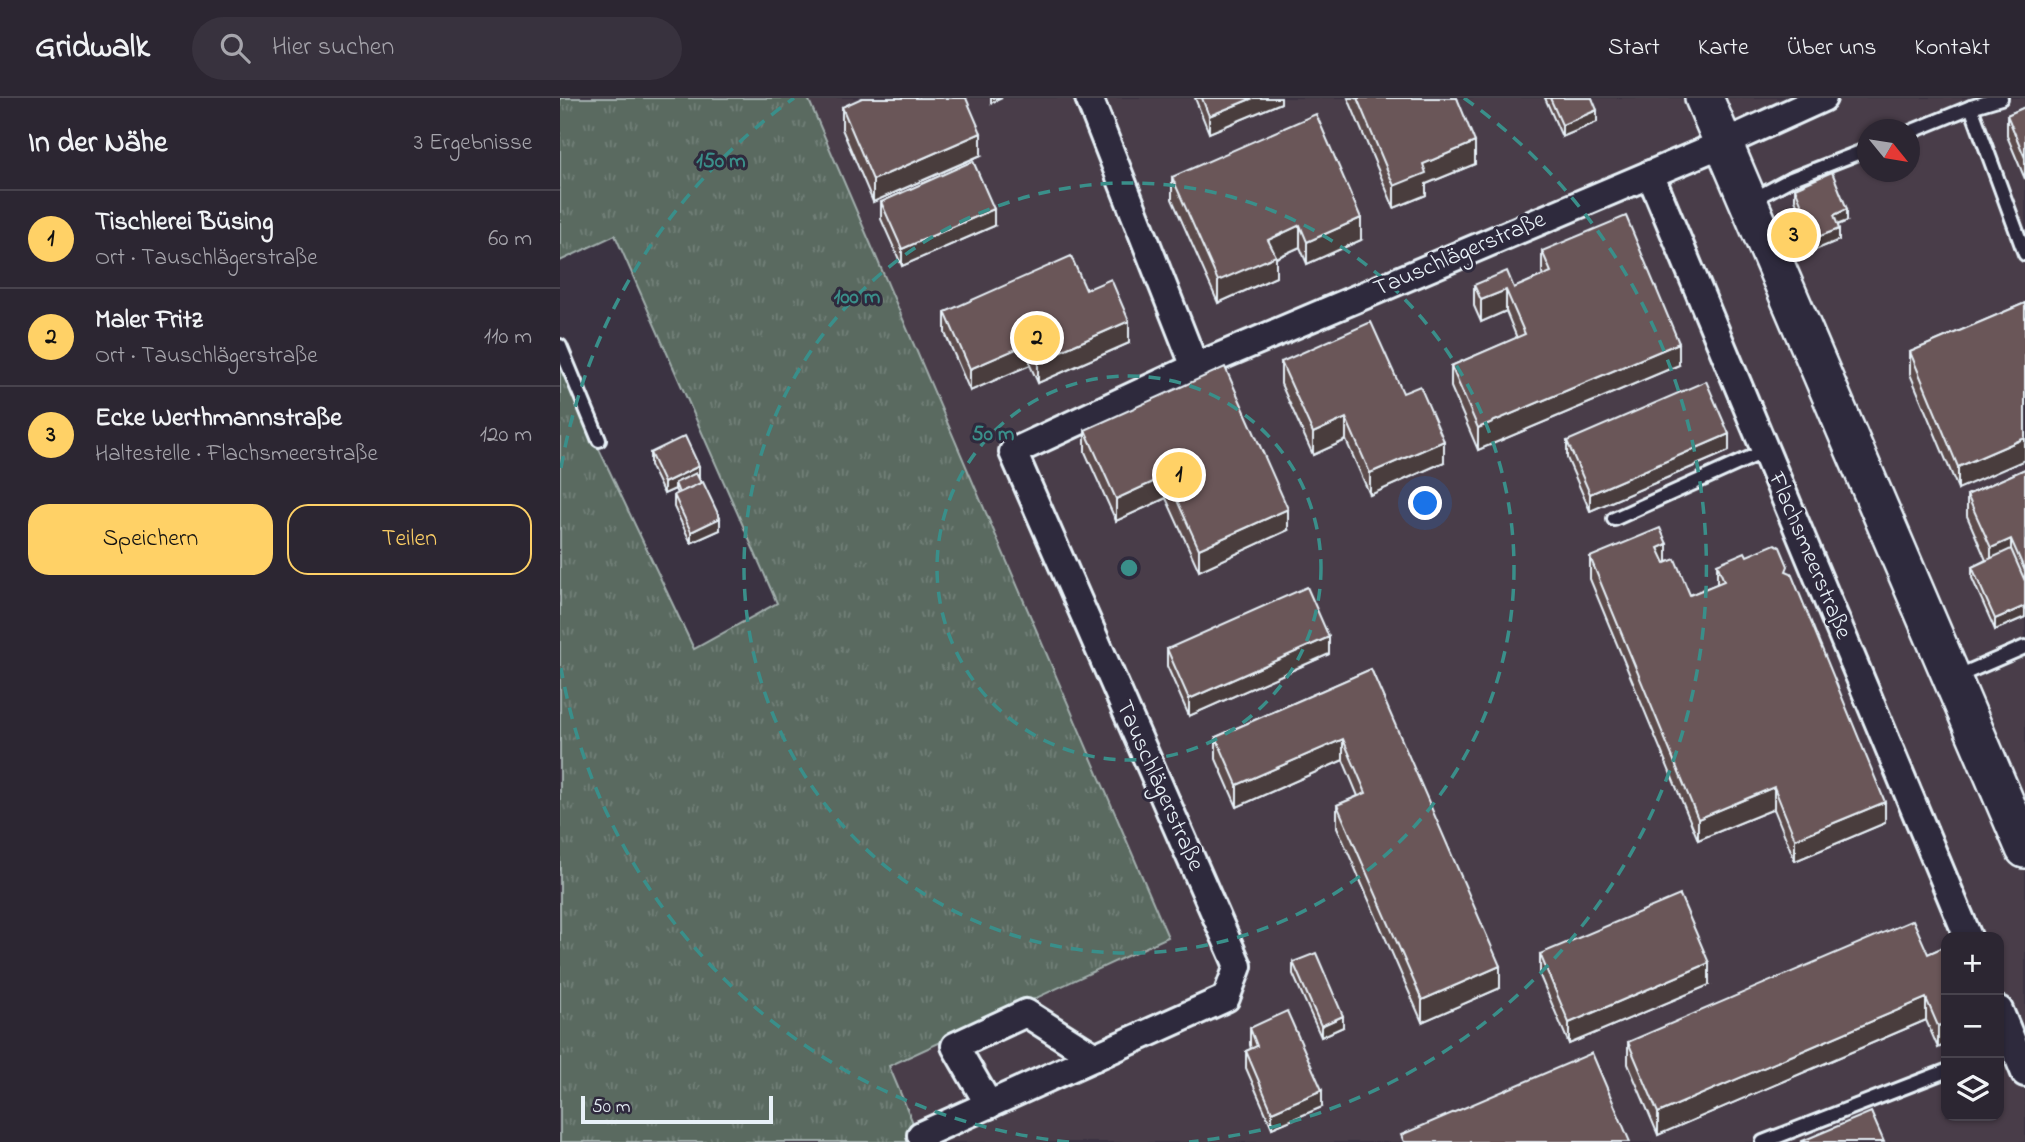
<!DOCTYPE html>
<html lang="de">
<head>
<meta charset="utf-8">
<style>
	body { margin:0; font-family:"Indie Flower",sans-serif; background:#38323e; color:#f1f3f6 }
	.controls { position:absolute; right:21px; bottom:21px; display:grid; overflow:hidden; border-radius:14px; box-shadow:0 2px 5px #0004 }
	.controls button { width:63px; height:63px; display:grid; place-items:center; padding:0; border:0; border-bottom:2px solid #48434d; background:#2c2632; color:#f1f3f6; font:35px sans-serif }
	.compass { position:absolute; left:1297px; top:21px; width:63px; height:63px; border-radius:50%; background:#2c2632; box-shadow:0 2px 5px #0004; rotate:120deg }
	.scale { position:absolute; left:21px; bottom:18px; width:192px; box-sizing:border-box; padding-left:7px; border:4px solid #e8f1f8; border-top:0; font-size:19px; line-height:24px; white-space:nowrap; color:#e8f1f8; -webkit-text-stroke:5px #2f2a3d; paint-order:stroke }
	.you { position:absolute; left:866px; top:406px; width:24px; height:24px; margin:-18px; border:5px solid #fff; border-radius:50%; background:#1a73e8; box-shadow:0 0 0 10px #1a73e833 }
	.badge { display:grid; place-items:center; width:46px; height:46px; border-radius:50%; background:#ffd166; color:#111; font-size:23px; font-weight:700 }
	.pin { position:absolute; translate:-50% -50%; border:4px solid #fff; box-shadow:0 2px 7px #0006 }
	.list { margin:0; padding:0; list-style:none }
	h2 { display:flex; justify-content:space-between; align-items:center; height:91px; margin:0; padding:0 28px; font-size:30px }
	h2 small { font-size:23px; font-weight:400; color:#a6a5ac }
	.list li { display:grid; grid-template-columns:46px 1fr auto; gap:21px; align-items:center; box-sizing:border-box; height:98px; padding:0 28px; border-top:2px solid #48434d }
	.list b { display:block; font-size:26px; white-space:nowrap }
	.list p { margin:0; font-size:23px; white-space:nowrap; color:#a6a5ac }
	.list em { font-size:23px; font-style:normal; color:#a6a5ac }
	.actions { display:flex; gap:14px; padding:21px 28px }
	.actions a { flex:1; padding:16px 0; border:2px solid #ffd166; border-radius:21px; text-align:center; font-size:24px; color:#ffd166 }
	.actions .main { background:#ffd166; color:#111 }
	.icon { flex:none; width:38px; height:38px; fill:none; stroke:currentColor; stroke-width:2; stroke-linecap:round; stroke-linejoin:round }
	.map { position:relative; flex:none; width:1465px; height:1044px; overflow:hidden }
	header { display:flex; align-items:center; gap:42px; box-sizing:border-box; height:98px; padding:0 35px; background:#2c2632; border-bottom:2px solid #48434d }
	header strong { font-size:33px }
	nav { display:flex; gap:38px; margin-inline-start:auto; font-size:24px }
	.search { width:490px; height:63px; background:#38323e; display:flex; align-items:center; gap:18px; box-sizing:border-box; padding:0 24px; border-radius:38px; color:#a6a5ac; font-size:26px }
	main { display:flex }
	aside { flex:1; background:#2c2632 }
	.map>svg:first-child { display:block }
</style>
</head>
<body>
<header>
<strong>Gridwalk</strong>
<div class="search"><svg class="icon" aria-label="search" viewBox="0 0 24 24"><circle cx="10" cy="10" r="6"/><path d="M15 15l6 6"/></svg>Hier suchen</div>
<nav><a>Start</a><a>Karte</a><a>Über uns</a><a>Kontakt</a></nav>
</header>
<main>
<aside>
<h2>In der Nähe<small>3 Ergebnisse</small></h2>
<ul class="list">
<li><span class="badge">1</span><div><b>Tischlerei Büsing</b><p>Ort · Tauschlägerstraße</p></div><em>60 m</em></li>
<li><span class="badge">2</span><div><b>Maler Fritz</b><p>Ort · Tauschlägerstraße</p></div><em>110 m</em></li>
<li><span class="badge">3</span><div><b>Ecke Werthmannstraße</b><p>Haltestelle · Flachsmeerstraße</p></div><em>120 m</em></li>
</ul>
<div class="actions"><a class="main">Speichern</a><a>Teilen</a></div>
</aside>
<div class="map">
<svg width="1465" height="1044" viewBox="0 0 1465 1044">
	<defs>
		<pattern id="grass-tufts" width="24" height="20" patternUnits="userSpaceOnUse" patternTransform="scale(1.75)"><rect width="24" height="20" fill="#5a6a61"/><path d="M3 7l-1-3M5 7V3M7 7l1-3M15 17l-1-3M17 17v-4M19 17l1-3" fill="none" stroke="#728078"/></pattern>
	</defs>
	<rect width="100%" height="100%" fill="#3b3342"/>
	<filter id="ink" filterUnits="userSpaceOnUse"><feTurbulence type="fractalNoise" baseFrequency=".0143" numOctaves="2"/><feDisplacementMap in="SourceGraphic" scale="14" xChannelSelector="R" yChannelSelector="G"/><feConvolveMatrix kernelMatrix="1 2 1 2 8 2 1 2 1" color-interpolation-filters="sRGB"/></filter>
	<g filter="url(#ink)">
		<path fill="#493e49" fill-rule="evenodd" d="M248 0H1465V1044H360L328 968 608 839ZM1308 32H1350V74H1308ZM1386 839H1439V1018H1386Z"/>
		<polygon fill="url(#grass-tufts)" stroke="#a1aeac" stroke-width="2" points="0,0 248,0 608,839 329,968 361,1044 0,1044 0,269 134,551 217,505 55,137 0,163"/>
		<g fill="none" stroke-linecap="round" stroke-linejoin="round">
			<defs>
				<g id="lane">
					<polyline points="1411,9 1465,156"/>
					<polyline points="1350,34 1411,9 1441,0"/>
					<polyline points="1192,102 1231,81 1308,51"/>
					<polyline points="0,248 39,342"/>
					<polyline points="1054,421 1205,353"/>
					<polyline points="1396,579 1465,549"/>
					<polyline points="1203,1044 1386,973"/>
				</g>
				<g id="street">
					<polyline points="529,0 635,269"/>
					<polyline points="1090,76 1408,839"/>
					<polyline points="1439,912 1465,975"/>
					<polyline points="429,1007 395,948 466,915 535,959"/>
					<polyline points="361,1037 666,900 678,868 453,354 635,269 1164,45 1263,0"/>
				</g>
				<polyline id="secondary" points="1144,0 1465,751"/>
			</defs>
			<use href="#lane" stroke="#e8f1f8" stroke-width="18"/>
			<use href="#street" stroke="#e8f1f8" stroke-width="32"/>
			<use href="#secondary" stroke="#e8f1f8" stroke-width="42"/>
			<use href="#lane" stroke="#2f2a3d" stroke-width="12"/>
			<use href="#street" stroke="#2f2a3d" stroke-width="26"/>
			<use href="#secondary" stroke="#2f2a3d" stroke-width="37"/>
		</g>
		<g fill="#5b4b4c" stroke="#e8f1f8" stroke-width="2">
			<polygon points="635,0 721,0 721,5 649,35"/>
			<polygon points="788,0 897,0 915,66 866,86 866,97 834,110"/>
			<polygon points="985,0 1032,0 1037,24 1002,39"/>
			<polygon points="282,9 421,57 313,104 282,31"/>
			<polygon points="1465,9 1465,81 1447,38 1447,17"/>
			<polygon points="612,79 801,142 747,166 740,149 716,160 716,179 658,205 612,101"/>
			<polygon points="1235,90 1287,123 1278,127 1279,142 1255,152 1235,101"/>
			<polygon points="321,104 434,128 342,168 321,121"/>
			<polygon points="982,153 1119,267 918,352 891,289 891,268 957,240 946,213 921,224 914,208 914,187 954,190 983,177 982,175"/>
			<polygon points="526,192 569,245 478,285 470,267 410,293 385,235 385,214"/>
			<polygon points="1465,205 1398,391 1350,276 1350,254"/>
			<polygon points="721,264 843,295 884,364 810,397 786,342 753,357 721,286"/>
			<polygon points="525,332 728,432 639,473 606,400 556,423 525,354"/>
			<polygon points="1007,343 1169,353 1030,413 1007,360"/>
			<polygon points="90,355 139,379 160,432 131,445 114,409 114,397 117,396 115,391 104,396 90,367"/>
			<polygon points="1465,371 1465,519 1435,532 1412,480 1412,469 1426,462 1407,418 1407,397"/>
			<polygon points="1187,458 1228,474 1325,725 1235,763 1214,711 1138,742 1030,481 1030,459 1107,465 1130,497 1157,486 1157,466"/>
			<polygon points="607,551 769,556 629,618 607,568"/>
			<polygon points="811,571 940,890 862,924 777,729 777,707 798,698 783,662 677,709 656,661 656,639"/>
			<polygon points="1386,848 1386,946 1378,950 1366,922 1098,1037 1068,966 1068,944 1368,856"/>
			<polygon points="980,856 1149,887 1009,946 980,878"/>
			<polygon points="733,864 783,929 761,939 733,876"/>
			<polygon points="690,930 762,1009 712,1030 686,970 686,953 691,951 690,947"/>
		</g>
		<g fill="#4a3d3e" stroke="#e8f1f8" stroke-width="2">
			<polygon points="431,0 442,0 431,5"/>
			<polygon points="693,0 721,0 721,5 649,35 649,18"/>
			<polygon points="1037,12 1037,24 1002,39 1002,27"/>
			<polygon points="421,35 421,57 313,104 313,82"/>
			<polygon points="915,44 915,66 866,86 866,97 834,110 834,88 863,66"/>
			<polygon points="434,111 434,128 342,168 342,151"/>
			<polygon points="1287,111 1287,123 1274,128 1274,117"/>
			<polygon points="801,120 801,142 747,166 747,144"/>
			<polygon points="740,127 740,149 716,160 716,179 658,205 658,183 708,142"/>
			<polygon points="1279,131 1279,142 1255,152 1255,140"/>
			<polygon points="946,192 946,213 921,224 921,202"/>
			<polygon points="569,223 569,245 478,285 478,263"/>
			<polygon points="470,245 470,267 410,293 410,271"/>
			<polygon points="1119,245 1119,267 918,352 918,330"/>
			<polygon points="786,320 786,342 753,357 753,335"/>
			<polygon points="1169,336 1169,353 1030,413 1030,396"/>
			<polygon points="1465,340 1465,362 1398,391 1398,369"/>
			<polygon points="884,343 884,364 810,397 810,375"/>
			<polygon points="139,368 139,379 117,390 115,385 115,391 104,396 104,385"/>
			<polygon points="606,378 606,400 556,423 556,401"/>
			<polygon points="728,411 728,432 639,473 639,451"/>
			<polygon points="160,420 160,432 131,445 131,434"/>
			<polygon points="1451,441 1451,463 1431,472 1431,450"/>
			<polygon points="1107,446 1107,468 1098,472 1098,450"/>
			<polygon points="1465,508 1465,519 1435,532 1435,521"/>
			<polygon points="769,539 769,556 629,618 629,601"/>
			<polygon points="783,641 783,662 677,709 677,687"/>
			<polygon points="1214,689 1214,711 1138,742 1138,721"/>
			<polygon points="1325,704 1325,725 1235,763 1235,741"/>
			<polygon points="1149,865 1149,887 1009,946 1009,925"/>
			<polygon points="940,868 940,890 862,924 862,902"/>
			<polygon points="1366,900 1366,922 1098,1037 1098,1015"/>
			<polygon points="783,918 783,929 761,939 761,928"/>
			<polygon points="1386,925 1386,946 1378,950 1378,928"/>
			<polygon points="762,992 762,1009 712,1030 712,1014"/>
		</g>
		<g fill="#6a5758" stroke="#e8f1f8" stroke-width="2">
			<polygon points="302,0 406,0 421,35 313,82 282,9"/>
			<polygon points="642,0 693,0 649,18"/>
			<polygon points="797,0 897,0 915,44 863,66 866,75 834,88"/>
			<polygon points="990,0 1032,0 1037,12 1002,27"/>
			<polygon points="1465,9 1465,60 1447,17"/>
			<polygon points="756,16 801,120 747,144 740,127 708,142 716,158 658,183 612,79"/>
			<polygon points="413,63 434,111 342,151 321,104"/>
			<polygon points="1272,74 1287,111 1274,117 1279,131 1255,140 1235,90"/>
			<polygon points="1066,118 1119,245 918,330 891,268 965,236 946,192 921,202 914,187 947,173 954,190 991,174 982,153"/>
			<polygon points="511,158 526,192 551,181 569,223 478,263 470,245 410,271 385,214"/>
			<polygon points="1465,205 1465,340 1398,369 1350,254"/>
			<polygon points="811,224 843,295 860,288 884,343 810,375 786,320 753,335 721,264"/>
			<polygon points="665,269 728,411 639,451 606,378 556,401 525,332"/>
			<polygon points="1146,283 1169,336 1030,396 1007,343"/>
			<polygon points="125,338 139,368 104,385 90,355"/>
			<polygon points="1465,371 1465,473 1451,441 1431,450 1407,397"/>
			<polygon points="136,375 141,385 119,395 115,385"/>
			<polygon points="143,384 160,420 131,434 114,397"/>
			<polygon points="1100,430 1107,446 1098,450 1105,465 1115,461 1130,497 1164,483 1157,466 1185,454 1187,458 1215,446 1220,449 1228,468 1226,473 1231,475 1325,704 1235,741 1214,689 1138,721 1030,459"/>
			<polygon points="1451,451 1465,483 1465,508 1435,521 1412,469"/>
			<polygon points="747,489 769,539 629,601 607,551"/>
			<polygon points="811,571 940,868 862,902 777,707 806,695 783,641 677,687 656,639"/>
			<polygon points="1120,797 1149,865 1009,925 980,856"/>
			<polygon points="1353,822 1368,856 1386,848 1386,925 1378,928 1366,900 1098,1015 1068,944"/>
			<polygon points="756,855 783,918 761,928 733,864"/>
			<polygon points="727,913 762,992 712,1014 686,953 697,948 690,930"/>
			<polygon points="1032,955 1070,1044 844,1044 841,1037"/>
			<polygon points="1311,1014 1324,1044 1240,1044"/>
		</g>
	</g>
	<g fill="none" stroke="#3a8f8a" stroke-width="3.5" stroke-dasharray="12 9">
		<circle cx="569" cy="470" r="192"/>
		<circle cx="569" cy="470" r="385"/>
		<path d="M509 1044A577 577 0 0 1 1 570M1 370A577 577 0 0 1 234 0M904 0A577 577 0 0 1 629 1044"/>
	</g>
	<g text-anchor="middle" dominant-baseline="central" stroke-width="6" stroke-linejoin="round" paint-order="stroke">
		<g font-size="24" fill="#e8f1f8" stroke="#2f2a3d">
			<text transform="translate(900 157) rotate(-23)">Tauschlägerstraße</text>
			<text transform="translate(1249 458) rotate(67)">Flachsmeerstraße</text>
			<text transform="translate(599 688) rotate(66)">Tauschlägerstraße</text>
		</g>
	</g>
	<circle cx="569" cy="470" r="10" fill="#3a8f8a" stroke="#2f2a3d" stroke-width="3.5"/>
	<g font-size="21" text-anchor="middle" font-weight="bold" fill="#3a8f8a" stroke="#2f2a3d" stroke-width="6" stroke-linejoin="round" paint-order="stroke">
		<text x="161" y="69">150 m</text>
		<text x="297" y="205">100 m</text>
		<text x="433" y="342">50 m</text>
	</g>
</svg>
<div class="controls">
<button>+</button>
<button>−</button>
<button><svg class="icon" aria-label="layers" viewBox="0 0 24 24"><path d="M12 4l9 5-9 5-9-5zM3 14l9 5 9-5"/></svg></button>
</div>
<svg class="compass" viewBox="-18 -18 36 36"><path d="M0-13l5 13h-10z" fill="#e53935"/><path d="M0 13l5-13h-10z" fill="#a6a5ac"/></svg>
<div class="scale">50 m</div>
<div class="you"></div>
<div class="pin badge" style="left:619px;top:377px">1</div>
<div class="pin badge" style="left:477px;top:240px">2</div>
<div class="pin badge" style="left:1234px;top:137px">3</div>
</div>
</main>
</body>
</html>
